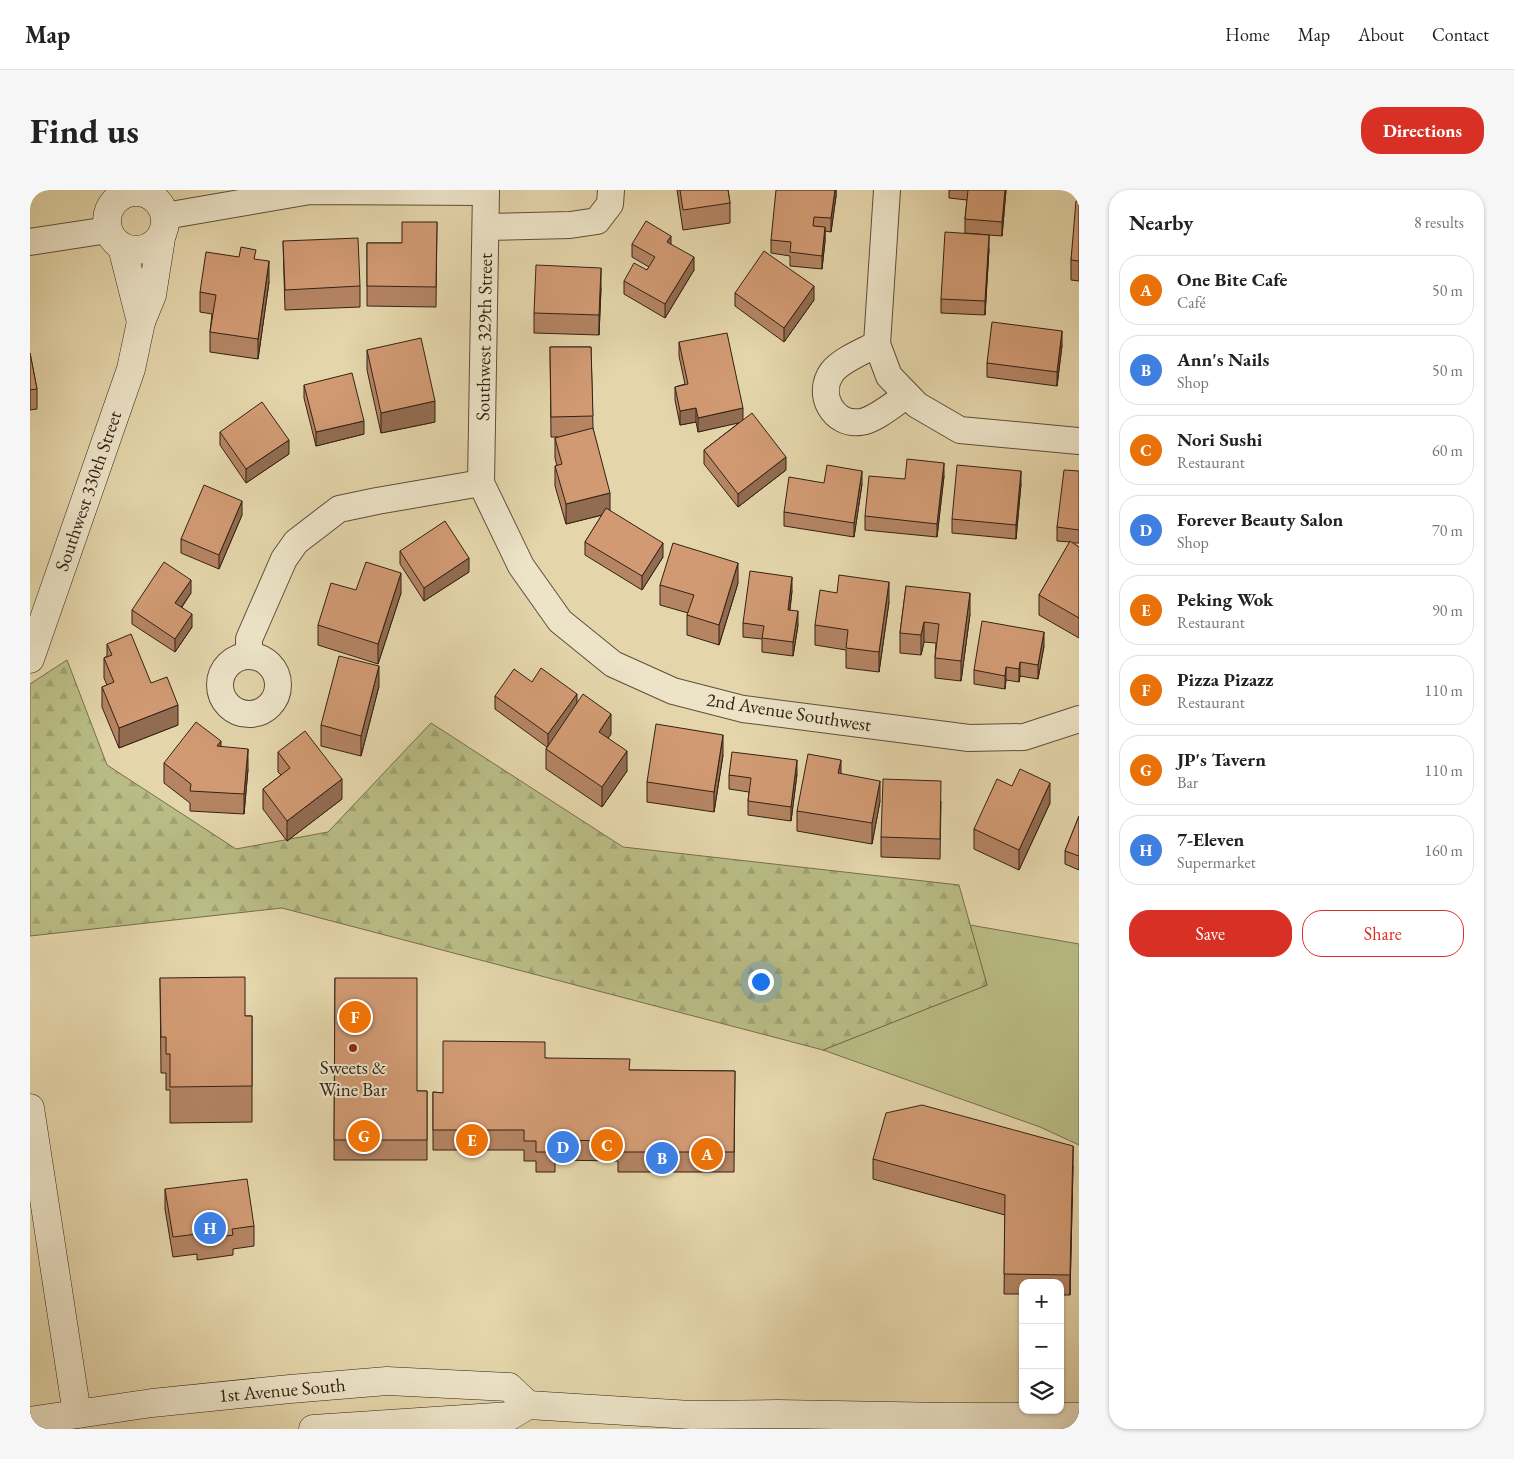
<!DOCTYPE html>
<html lang="en">
<head>
<meta charset="utf-8">
<style>
	body { margin:0; font-family:"EB Garamond",serif; background:#f6f6f6; color:#222 }
	.controls { position:absolute; right:15px; bottom:15px; display:grid; overflow:hidden; border-radius:10px; box-shadow:0 1px 4px #0004 }
	.controls button { width:45px; height:45px; display:grid; place-items:center; padding:0; border:0; border-bottom:1px solid #e0e0e0; background:#fff; color:#222; font:25px sans-serif }
	.you { position:absolute; left:730px; top:791px; width:18px; height:18px; margin:-12px; border:4px solid #fff; border-radius:50%; background:#1a73e8; box-shadow:0 0 0 8px #1a73e833 }
	.badge { display:grid; place-items:center; width:32px; height:32px; border-radius:50%; background:#d93025; color:#fff; font-size:16px; font-weight:700 }
	.pin { position:absolute; translate:-50% -50%; border:2px solid #fff; box-shadow:0 1px 5px #0006 }
	.list { margin:0; padding:0; list-style:none }
	h2 { display:flex; justify-content:space-between; align-items:center; height:65px; margin:0; padding:0 20px; font-size:21px }
	h2 small { font-size:16px; font-weight:400; color:#767676 }
	.list li { display:grid; grid-template-columns:32px 1fr auto; gap:15px; align-items:center; box-sizing:border-box; height:70px; margin:0 10px 10px; padding:0 10px; border:1px solid #e0e0e0; border-radius:20px }
	.list b { display:block; font-size:19px; white-space:nowrap }
	.list p { margin:0; font-size:16px; white-space:nowrap; color:#767676 }
	.list em { font-size:16px; font-style:normal; color:#767676 }
	.actions { display:flex; gap:10px; padding:15px 20px }
	.actions a { flex:1; padding:11px 0; border:1px solid #d93025; border-radius:20px; text-align:center; font-size:18px; color:#d93025 }
	.actions .main { background:#d93025; color:#fff }
	.icon { flex:none; width:28px; height:28px; fill:none; stroke:currentColor; stroke-width:2; stroke-linecap:round; stroke-linejoin:round }
	.map { position:relative; flex:none; width:1049px; height:1239px; overflow:hidden; border-radius:20px }
	header { display:flex; align-items:center; gap:30px; box-sizing:border-box; height:70px; padding:0 25px; background:#fff; border-bottom:1px solid #e0e0e0 }
	header strong { font-size:24px }
	nav { display:flex; gap:28px; margin-inline-start:auto; font-size:18px }
	.intro { display:flex; align-items:center; justify-content:space-between; box-sizing:border-box; height:120px; padding:0 30px }
	h1 { margin:0; font-size:35px }
	.button { padding:12px 22px; border-radius:20px; background:#d93025; color:#fff; font-size:18px; font-weight:700 }
	main { display:flex; gap:30px; padding:0 30px }
	aside { flex:1; background:#fff; border-radius:20px; box-shadow:0 1px 4px #0004 }
	.map>svg:first-child { display:block }
</style>
</head>
<body>
<header>
<strong>Map</strong>
<nav><a>Home</a><a>Map</a><a>About</a><a>Contact</a></nav>
</header>
<div class="intro"><h1>Find us</h1><a class="button">Directions</a></div>
<main>
<div class="map">
<svg width="1049" height="1239" viewBox="0 0 1049 1239">
	<defs>
		<pattern id="forest-firs" width="22" height="20" patternUnits="userSpaceOnUse" patternTransform="scale(1.25)"><rect width="22" height="20" fill="#b9bc85"/><path d="M5 1l3.5 6h-7zM16 11l3.5 6h-7z" fill="#a0a172"/></pattern>
	</defs>
	<rect width="100%" height="100%" fill="#e4d5aa"/>
	<filter id="stains"><feTurbulence type="fractalNoise" baseFrequency=".004" numOctaves="4"/><feColorMatrix values="0 0 0 0 .2 0 0 0 0 .09 0 0 0 0 .02 0 0 0 .5 -.17"/></filter>
	<radialGradient id="worn" r=".72"><stop offset=".6" stop-color="#630" stop-opacity="0"/><stop offset="1" stop-color="#630" stop-opacity=".3"/></radialGradient>
	<polygon fill="#b9bc85" stroke="#766e4d" points="940,735 1049,754 1049,955 1010,937 793,860 957,795"/>
	<polygon fill="url(#forest-firs)" stroke="#766e4d" points="37,470 77,575 206,659 298,642 401,533 593,657 929,695 957,795 793,860 252,718 0,746 0,494"/>
	<g fill="none" stroke-linecap="round" stroke-linejoin="round">
		<defs>
			<g id="street">
				<polyline points="456,0 451,293 491,376 530,431 583,474 643,501 713,519 939,548 994,547 1049,529"/>
				<polyline points="857,0 847,154 859,186 887,215 930,240 1049,251"/>
				<polyline points="135,26 280,1 456,2"/>
				<polyline points="456,37 540,35 567,31 580,14 581,0"/>
				<polyline points="0,52 78,40"/>
				<path d="M847 154C834 161 811 170 802 182 786 204 803 236 831 232 845 230 865 213 877 205"/>
				<polyline points="219,466 219,449 254,369 266,352 309,319 347,311 451,293"/>
				<circle cx="219" cy="495" r="29"/>
			</g>
			<g id="secondary">
				<circle cx="106" cy="31" r="29"/>
				<polyline points="92,57 111,132"/>
				<polyline points="0,469 101,179 111,132 122,105 131,48"/>
				<polyline points="0,918 47,1224"/>
				<polyline points="0,1231 122,1213 260,1199 357,1191 479,1197 498,1215"/>
				<polyline points="283,1239 480,1226 498,1215 661,1225 748,1224 919,1227 1049,1227"/>
			</g>
		</defs>
		<use href="#street" stroke="#604e3a" stroke-width="28"/>
		<use href="#secondary" stroke="#342115" stroke-width="29"/>
		<use href="#street" stroke="#ede4c8" stroke-width="26"/>
		<use href="#secondary" stroke="#ede4c8" stroke-width="28"/>
	</g>
	<g fill="#b48463" stroke="#342115">
		<polygon points="647,0 698,0 700,13 700,33 653,40"/>
		<polygon points="806,0 806,6 801,42 795,41 795,51 792,79 760,76 760,66 741,63 741,50"/>
		<polygon points="919,0 976,0 972,46 935,43 935,29 937,10 919,8"/>
		<polygon points="1049,11 1049,91 1041,90 1041,70"/>
		<polygon points="407,32 406,117 337,116 337,53 372,53"/>
		<polygon points="253,51 330,96 330,117 255,120"/>
		<polygon points="602,54 641,54 664,80 635,128 594,104 594,91 617,80 619,77 602,67"/>
		<polygon points="959,59 955,125 911,123 911,109"/>
		<polygon points="226,70 239,92 228,169 180,162 180,142 182,124 170,122 170,102"/>
		<polygon points="571,98 569,145 504,143 504,123"/>
		<polygon points="705,103 784,110 754,152 705,116"/>
		<polygon points="649,152 713,230 756,280 708,317 674,274 674,260 710,232 668,242 666,232 650,235 645,210 645,197 655,194 649,166"/>
		<polygon points="1032,155 1027,196 957,187 957,173"/>
		<polygon points="520,157 561,157 563,238 580,321 633,367 612,400 555,365 555,352 572,325 536,334 525,296 525,276 527,276 525,268 525,248 528,247 521,247"/>
		<polygon points="337,160 405,232 351,243 337,180"/>
		<polygon points="0,163 7,199 7,219 0,220"/>
		<polygon points="274,195 334,244 286,256 274,208"/>
		<polygon points="190,242 259,264 216,293 190,255"/>
		<polygon points="1049,281 1049,353 1042,353 1049,357 1049,448 1009,425 1009,405 1040,352 1027,351 1027,337"/>
		<polygon points="914,286 907,347 835,340 835,326 875,289"/>
		<polygon points="832,294 824,347 754,336 754,322"/>
		<polygon points="991,294 986,349 922,343 922,329"/>
		<polygon points="212,325 189,379 151,363 151,349"/>
		<polygon points="370,361 439,382 394,411 370,374"/>
		<polygon points="708,393 689,455 657,445 657,425 658,423 630,415 630,395"/>
		<polygon points="876,396 940,424 931,491 905,488 905,468 906,453 894,452 891,465 870,463 870,443"/>
		<polygon points="326,400 371,403 348,474 288,455 288,435"/>
		<polygon points="762,401 760,420 768,435 763,466 732,462 732,449 713,447 713,433"/>
		<polygon points="161,403 152,417 162,437 145,462 102,434 102,420"/>
		<polygon points="859,412 849,482 816,478 816,460 785,455 785,435"/>
		<polygon points="77,454 121,493 148,535 89,558 72,517 72,497 77,495 74,488 74,468 77,466"/>
		<polygon points="1014,456 1008,489 990,486 989,492 976,490 975,499 944,494 944,480"/>
		<polygon points="502,492 547,513 581,544 578,548 597,581 572,617 516,579 516,559 517,557 465,519 465,506"/>
		<polygon points="349,496 331,566 291,556 291,535"/>
		<polygon points="191,557 218,579 214,624 160,621 160,613 134,593 134,573"/>
		<polygon points="248,562 312,609 257,651 233,619 233,599 251,585 248,582"/>
		<polygon points="693,565 684,622 617,612 617,592"/>
		<polygon points="767,584 761,631 718,625 718,611 719,602 699,599 699,585"/>
		<polygon points="982,596 1020,613 989,680 944,659 944,639"/>
		<polygon points="850,611 842,654 767,641 767,621"/>
		<polygon points="911,611 910,669 851,667 851,647"/>
		<polygon points="1049,626 1049,680 1035,674 1035,661"/>
		<polygon points="130,788 215,826 222,826 222,932 140,933 140,900 136,900 136,883 131,883"/>
		<polygon points="305,788 387,901 397,901 397,970 304,970"/>
		<polygon points="515,868 600,880 705,881 704,982 588,982 588,971 525,970 525,982 506,982 506,971 494,971 494,960 403,960 403,902 413,903"/>
		<polygon points="843,969 1043,976 1040,1105 1030,1105 1030,1093 993,1093 993,1104 974,1104 975,1025 843,989"/>
		<polygon points="135,999 224,1036 224,1056 203,1059 203,1065 167,1070 167,1064 143,1067 135,1019"/>
	</g>
	<g fill="#926c50" stroke="#342115">
		<polygon points="805,0 806,0 806,6 801,42 801,28"/>
		<polygon points="975,0 976,0 972,46 972,32"/>
		<polygon points="795,37 795,51 792,79 792,66"/>
		<polygon points="959,45 959,59 955,125 955,111"/>
		<polygon points="641,46 641,59 637,52"/>
		<polygon points="664,67 664,80 635,128 635,114"/>
		<polygon points="239,71 239,92 228,169 228,149"/>
		<polygon points="571,78 571,98 569,145 569,125"/>
		<polygon points="784,96 784,110 754,152 754,138"/>
		<polygon points="1032,141 1032,155 1027,196 1027,182"/>
		<polygon points="405,211 405,232 351,243 351,223"/>
		<polygon points="666,218 666,232 650,235 650,221"/>
		<polygon points="713,218 713,232 668,242 668,228"/>
		<polygon points="334,231 334,244 286,256 286,242"/>
		<polygon points="259,250 259,264 216,293 216,279"/>
		<polygon points="756,267 756,280 708,317 708,304"/>
		<polygon points="914,273 914,286 907,347 907,334"/>
		<polygon points="832,281 832,294 824,347 824,333"/>
		<polygon points="991,281 991,294 986,349 986,335"/>
		<polygon points="580,303 580,323 536,334 536,314"/>
		<polygon points="212,311 212,325 189,379 189,365"/>
		<polygon points="633,353 633,367 612,400 612,386"/>
		<polygon points="439,368 439,382 394,411 394,398"/>
		<polygon points="708,373 708,393 689,455 689,435"/>
		<polygon points="371,383 371,403 348,474 348,454"/>
		<polygon points="762,387 762,401 758,434 758,420"/>
		<polygon points="161,390 161,403 145,426 145,413"/>
		<polygon points="859,392 859,412 849,482 849,462"/>
		<polygon points="940,403 940,424 931,491 931,471"/>
		<polygon points="768,421 768,435 763,466 763,452"/>
		<polygon points="162,424 162,437 145,462 145,449"/>
		<polygon points="894,432 894,452 891,465 891,445"/>
		<polygon points="1014,442 1014,456 1008,489 1008,475"/>
		<polygon points="990,472 990,486 989,492 989,479"/>
		<polygon points="349,476 349,496 331,566 331,546"/>
		<polygon points="976,477 976,490 975,499 975,486"/>
		<polygon points="547,504 547,517 518,557 518,544"/>
		<polygon points="148,515 148,535 89,558 89,538"/>
		<polygon points="581,524 581,544 569,562 569,542"/>
		<polygon points="693,545 693,565 684,622 684,602"/>
		<polygon points="191,551 191,571 187,556"/>
		<polygon points="218,559 218,579 214,624 214,604"/>
		<polygon points="597,561 597,581 572,617 572,597"/>
		<polygon points="767,570 767,584 761,631 761,617"/>
		<polygon points="811,570 811,590 808,583"/>
		<polygon points="312,589 312,609 257,651 257,631"/>
		<polygon points="850,591 850,611 842,654 842,633"/>
		<polygon points="1020,593 1020,613 989,680 989,660"/>
		<polygon points="1043,956 1043,976 1040,1105 1040,1085"/>
	</g>
	<g fill="#d19a73" stroke="#342115">
		<polygon points="650,0 698,0 700,13 653,20"/>
		<polygon points="746,0 805,0 801,28 784,27 783,36 795,37 792,66 760,62 761,52 741,50"/>
		<polygon points="938,0 975,0 972,32 935,29"/>
		<polygon points="1046,11 1049,11 1049,71 1041,70"/>
		<polygon points="616,31 641,46 637,52 664,67 635,114 594,91 604,73 617,80 625,67 602,54"/>
		<polygon points="372,32 407,32 406,97 337,96 337,53 372,53"/>
		<polygon points="915,42 959,45 955,111 911,109"/>
		<polygon points="328,48 330,96 255,100 253,51"/>
		<polygon points="211,57 226,60 224,69 239,71 228,149 180,142 186,105 170,102 176,62 209,67"/>
		<polygon points="734,61 784,96 754,138 705,103"/>
		<polygon points="506,75 571,78 569,125 504,123"/>
		<polygon points="962,132 1032,141 1027,182 957,173"/>
		<polygon points="697,143 713,218 668,228 666,218 650,221 645,197 658,194 649,152"/>
		<polygon points="391,148 405,211 351,223 337,160"/>
		<polygon points="520,157 561,157 563,226 521,227"/>
		<polygon points="0,163 7,199 0,200"/>
		<polygon points="322,183 334,231 286,242 274,195"/>
		<polygon points="232,212 259,250 216,279 190,242"/>
		<polygon points="722,223 756,267 708,304 674,260"/>
		<polygon points="563,238 580,303 536,314 525,276 532,274 525,248"/>
		<polygon points="877,269 914,273 907,334 835,326 839,286 875,289"/>
		<polygon points="797,275 832,281 824,333 754,322 759,287 794,293"/>
		<polygon points="927,275 991,281 986,335 922,329"/>
		<polygon points="1034,280 1049,281 1049,340 1027,337"/>
		<polygon points="174,295 212,311 189,365 151,349"/>
		<polygon points="576,318 633,353 612,386 555,352"/>
		<polygon points="415,331 439,368 394,398 370,361"/>
		<polygon points="1040,351 1049,357 1049,428 1009,405"/>
		<polygon points="643,353 708,373 689,435 657,425 664,405 630,395"/>
		<polygon points="134,372 161,390 145,413 162,424 145,449 102,420"/>
		<polygon points="336,372 371,383 348,454 288,435 301,393 326,400"/>
		<polygon points="720,381 762,387 758,420 768,421 763,452 732,448 734,436 713,433"/>
		<polygon points="809,385 859,392 849,462 816,458 818,440 785,435 790,400 807,403"/>
		<polygon points="876,396 940,403 931,471 905,468 909,434 894,432 891,445 870,443"/>
		<polygon points="952,431 1014,442 1008,475 990,472 989,479 976,477 975,486 944,480"/>
		<polygon points="101,444 121,493 137,487 148,515 89,538 72,497 84,492 74,468 82,465 77,454"/>
		<polygon points="309,466 349,476 331,546 291,535"/>
		<polygon points="511,478 547,504 518,544 465,506 484,479 502,492"/>
		<polygon points="553,504 581,524 569,542 597,561 572,597 516,559"/>
		<polygon points="166,532 191,551 187,556 218,559 214,604 160,601 161,594 134,573"/>
		<polygon points="626,534 693,545 684,602 617,592"/>
		<polygon points="275,541 312,589 257,631 233,599 260,578 248,562"/>
		<polygon points="702,562 767,570 761,617 718,611 721,588 699,585"/>
		<polygon points="778,564 811,570 808,583 850,591 842,633 767,621"/>
		<polygon points="990,579 1020,593 989,660 944,639 967,589 982,596"/>
		<polygon points="853,589 911,591 910,649 851,647"/>
		<polygon points="1049,626 1049,666 1035,661"/>
		<polygon points="215,787 215,826 222,826 222,896 140,897 140,864 136,864 136,847 131,847 130,788"/>
		<polygon points="305,788 387,788 387,901 397,901 397,950 304,950"/>
		<polygon points="413,851 515,852 515,868 600,869 599,880 705,881 704,962 588,962 588,951 525,950 525,962 506,962 506,951 494,951 494,940 403,940 403,902 413,903"/>
		<polygon points="892,915 1043,956 1040,1085 974,1084 975,1005 843,969 856,923"/>
		<polygon points="217,989 224,1036 202,1039 203,1045 167,1050 167,1044 143,1047 135,999"/>
	</g>
	<circle fill="#8f2418" stroke="#ede4c8" stroke-width="2" cx="323" cy="858" r="5"/>
	<g text-anchor="middle" dominant-baseline="central" stroke-width="4" stroke-linejoin="round" paint-order="stroke">
		<g font-size="19" fill="#342115" stroke="#ede4c8">
			<text transform="translate(454 147) rotate(-89)">Southwest 329th Street</text>
			<text transform="translate(58 301) rotate(-71)">Southwest 330th Street</text>
			<text transform="translate(759 522) rotate(9)">2nd Avenue Southwest</text>
			<text transform="translate(252 1200) rotate(-5)">1st Avenue South</text>
		</g>
		<g font-size="19" fill="#342115" stroke="#ede4c8">
			<text x="323" y="877">Sweets &amp;<tspan x="323" dy="22">Wine Bar</tspan></text>
		</g>
	</g>
	<rect width="100%" height="100%" filter="url(#stains)"/>
	<rect width="100%" height="100%" fill="url(#worn)"/>
</svg>
<div class="controls">
<button>+</button>
<button>−</button>
<button><svg class="icon" aria-label="layers" viewBox="0 0 24 24"><path d="M12 4l9 5-9 5-9-5zM3 14l9 5 9-5"/></svg></button>
</div>
<div class="you"></div>
<div class="pin badge" style="left:677px;top:964px;background:#e8710a">A</div>
<div class="pin badge" style="left:632px;top:968px;background:#3f7fe0">B</div>
<div class="pin badge" style="left:577px;top:955px;background:#e8710a">C</div>
<div class="pin badge" style="left:533px;top:957px;background:#3f7fe0">D</div>
<div class="pin badge" style="left:442px;top:950px;background:#e8710a">E</div>
<div class="pin badge" style="left:325px;top:827px;background:#e8710a">F</div>
<div class="pin badge" style="left:334px;top:946px;background:#e8710a">G</div>
<div class="pin badge" style="left:180px;top:1038px;background:#3f7fe0">H</div>
</div>
<aside>
<h2>Nearby<small>8 results</small></h2>
<ul class="list">
<li><span class="badge" style="background:#e8710a">A</span><div><b>One Bite Cafe</b><p>Café</p></div><em>50 m</em></li>
<li><span class="badge" style="background:#3f7fe0">B</span><div><b>Ann's Nails</b><p>Shop</p></div><em>50 m</em></li>
<li><span class="badge" style="background:#e8710a">C</span><div><b>Nori Sushi</b><p>Restaurant</p></div><em>60 m</em></li>
<li><span class="badge" style="background:#3f7fe0">D</span><div><b>Forever Beauty Salon</b><p>Shop</p></div><em>70 m</em></li>
<li><span class="badge" style="background:#e8710a">E</span><div><b>Peking Wok</b><p>Restaurant</p></div><em>90 m</em></li>
<li><span class="badge" style="background:#e8710a">F</span><div><b>Pizza Pizazz</b><p>Restaurant</p></div><em>110 m</em></li>
<li><span class="badge" style="background:#e8710a">G</span><div><b>JP's Tavern</b><p>Bar</p></div><em>110 m</em></li>
<li><span class="badge" style="background:#3f7fe0">H</span><div><b>7-Eleven</b><p>Supermarket</p></div><em>160 m</em></li>
</ul>
<div class="actions"><a class="main">Save</a><a>Share</a></div>
</aside>
</main>
</body>
</html>
